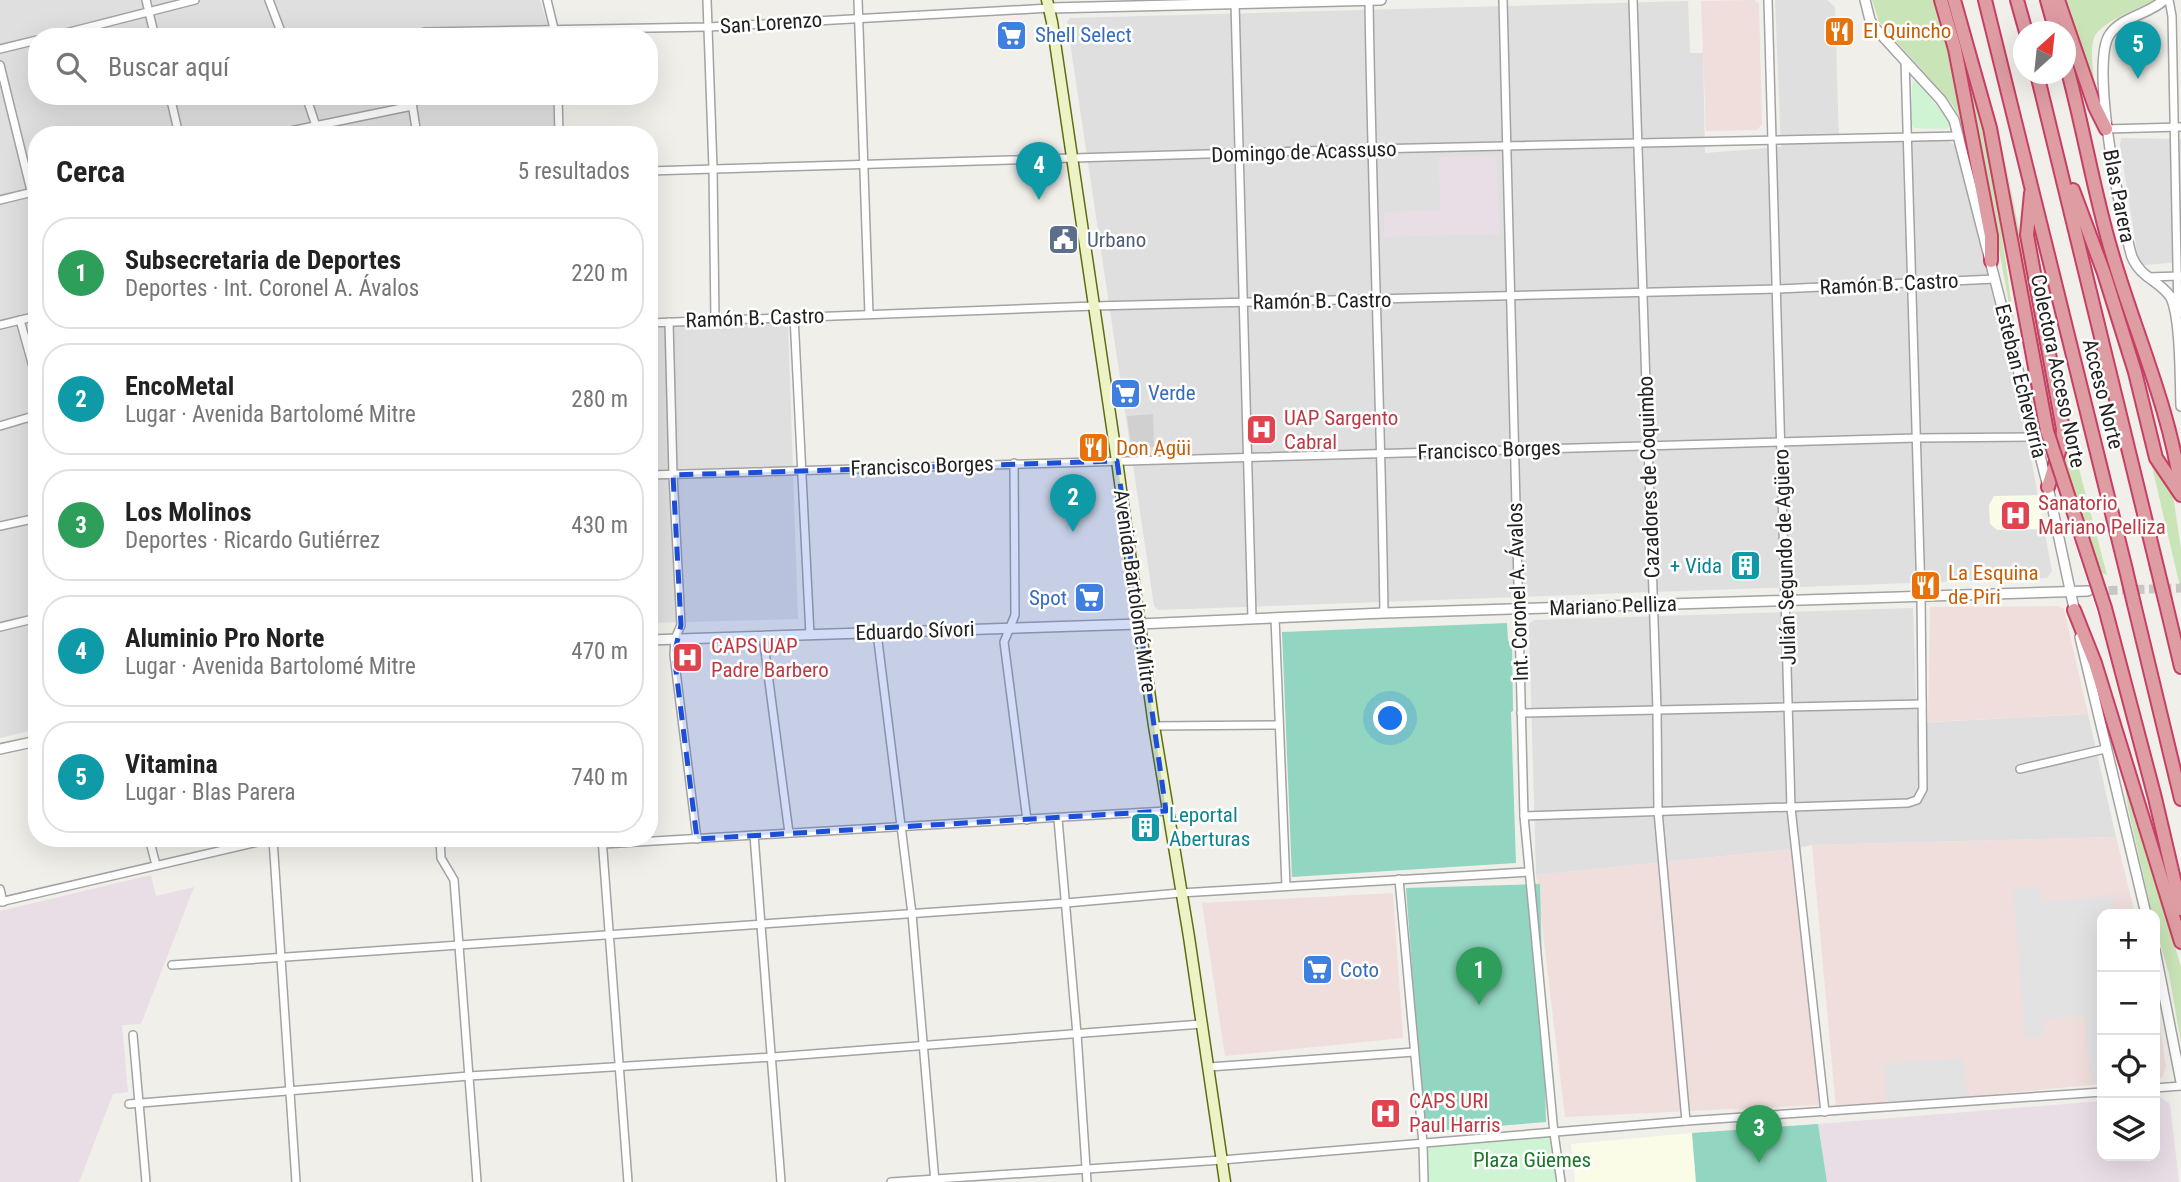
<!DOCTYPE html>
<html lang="es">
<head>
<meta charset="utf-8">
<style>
	body { margin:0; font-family:"Roboto Condensed",sans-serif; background:#f2f2f2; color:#222 }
	.controls { position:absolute; right:21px; bottom:21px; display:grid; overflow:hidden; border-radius:14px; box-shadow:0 7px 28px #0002 }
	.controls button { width:63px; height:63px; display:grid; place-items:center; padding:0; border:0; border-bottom:2px solid #e0e0e0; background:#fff; color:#222; font:35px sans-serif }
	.compass { position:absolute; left:2013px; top:21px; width:63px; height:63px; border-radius:50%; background:#fff; box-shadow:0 7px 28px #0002; rotate:27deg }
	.you { position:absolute; left:1391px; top:719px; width:24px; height:24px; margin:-18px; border:5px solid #fff; border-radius:50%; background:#1a73e8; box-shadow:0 0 0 10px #1a73e833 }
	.badge { display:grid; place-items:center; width:46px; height:46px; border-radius:50%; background:#111827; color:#fff; font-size:23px; font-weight:700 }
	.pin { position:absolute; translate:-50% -58px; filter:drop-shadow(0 2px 4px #0008) }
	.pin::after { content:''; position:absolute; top:37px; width:24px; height:21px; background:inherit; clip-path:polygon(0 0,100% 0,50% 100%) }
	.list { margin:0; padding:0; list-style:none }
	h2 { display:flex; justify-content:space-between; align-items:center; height:91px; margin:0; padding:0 28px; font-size:30px }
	h2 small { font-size:23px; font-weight:400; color:#767676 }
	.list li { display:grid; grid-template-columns:46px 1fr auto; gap:21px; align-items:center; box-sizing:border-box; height:112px; margin:0 14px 14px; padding:0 14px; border:2px solid #e0e0e0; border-radius:28px }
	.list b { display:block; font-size:26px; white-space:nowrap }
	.list p { margin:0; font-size:23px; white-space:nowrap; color:#767676 }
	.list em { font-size:23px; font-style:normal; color:#767676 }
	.icon { flex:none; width:38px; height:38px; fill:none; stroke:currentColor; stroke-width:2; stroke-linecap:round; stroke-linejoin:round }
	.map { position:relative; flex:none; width:2181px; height:1182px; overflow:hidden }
	.search { position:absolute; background:#fff; box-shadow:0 7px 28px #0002; left:28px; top:28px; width:630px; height:77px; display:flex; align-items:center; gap:18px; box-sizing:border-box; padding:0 24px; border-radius:28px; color:#767676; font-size:26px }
	.panel { position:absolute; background:#fff; box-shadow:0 7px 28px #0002; left:28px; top:126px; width:630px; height:721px; border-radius:28px }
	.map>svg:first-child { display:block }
</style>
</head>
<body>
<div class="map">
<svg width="2181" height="1182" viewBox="0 0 2181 1182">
	<rect width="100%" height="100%" fill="#f1efea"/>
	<g fill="#e0dfdf">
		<polygon points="0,0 540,0 551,37 37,37 37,96 553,96 554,135 37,135 37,729 0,738"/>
		<polygon points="1775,0 1827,0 1835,7 1839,142 1948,139 1957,148 2028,442 2052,571 2047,578 1158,610 1154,606 1067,22 1070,18 1688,1 1690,53 1703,53 1705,153 1781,147"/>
		<polygon points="2121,138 2181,139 2181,262 2144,265 2138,258 2120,145"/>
		<polygon points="788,321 798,619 649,623 649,328"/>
		<polygon points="1913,608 1917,723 2088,714 2116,837 1812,845 1793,849 1536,875 1529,624 1534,620"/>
	</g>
	<g fill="#efdedc">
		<polygon points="1755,0 1759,4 1762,124 1757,130 1706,131 1701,1"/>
		<polygon points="2058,606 2064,609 2088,714 1928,722 1930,607"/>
		<polygon points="2116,837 2135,914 2102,914 2102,1084 1836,1109 1812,845"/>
		<polygon points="1793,849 1819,1105 1565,1117 1536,875"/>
		<polygon points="1393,893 1403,1038 1225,1056 1202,903"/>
		<polygon points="2155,994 2166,1067 2162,1078 2155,1079"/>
	</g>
	<g fill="#e9dde6">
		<polygon points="1493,155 1497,159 1499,234 1384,237 1384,212 1440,210 1439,157"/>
		<polygon points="151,875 156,896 194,887 141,1024 122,1025 128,1092 113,1094 79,1182 0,1182 0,911"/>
		<polygon points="2159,1096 2170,1104 2179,1182 1827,1182 1818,1124 2102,1101 2102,1156 2155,1156 2155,1097"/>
	</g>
	<g fill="#fafce8">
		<polygon points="2041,495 2042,529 1997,530 1990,524 1989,505 1994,496"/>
		<polygon points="1692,1133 1696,1182 1575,1182 1571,1144"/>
	</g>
	<polygon fill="#d0d0d0" points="1153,414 1154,447 1136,447 1131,444 1127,416"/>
	<g fill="#c9e4b7">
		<polygon points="1872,0 1934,0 1952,58 1971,164 1959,117 1952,104 1879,22"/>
		<path d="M2066 0H2157C2140 8 2097 22 2093 41 2090 57 2094 75 2095 91Z"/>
		<path d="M1967 77C1997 167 2005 265 2019 358Z"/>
		<polygon points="2004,155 2058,426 2057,443 2049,412"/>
		<polygon points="2137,402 2154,464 2173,495 2181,549 2181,591"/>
		<polygon points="2070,435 2107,575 2102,573 2064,466"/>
		<polygon points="2102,702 2181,967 2181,1042 2169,974 2155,925 2155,914 2152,914 2128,808 2125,785 2101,703"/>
	</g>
	<g fill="#cef4d4">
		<polygon points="1916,81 1948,120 1949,125 1947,129 1914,128 1911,124 1912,86 1913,82"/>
		<polygon points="1553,1137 1556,1182 1426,1182 1423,1146"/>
	</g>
	<g fill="#92d5c1">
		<polygon points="1507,623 1508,641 1512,641 1513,711 1511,712 1516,863 1292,877 1282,632"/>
		<polygon points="1540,884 1546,1122 1424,1132 1406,888"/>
		<polygon points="1818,1124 1827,1182 1696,1182 1692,1133"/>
	</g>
	<g fill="#e2e2e2">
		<polygon points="2040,887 2042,902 2113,896 2114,914 2102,914 2102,1082 2091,1082 2085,1016 2043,1019 2044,1036 2025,1038 2013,889"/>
		<polygon points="1964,1058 1967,1096 1887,1104 1884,1064"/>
	</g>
	<polygon fill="#fff" points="2037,427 2053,427 2064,466 2086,530 2113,613 2099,619"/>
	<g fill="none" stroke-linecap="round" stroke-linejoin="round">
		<polyline stroke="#c8c6c2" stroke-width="9" stroke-dasharray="9 4.5" stroke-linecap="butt" points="2095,591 2181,588"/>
		<defs>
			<g id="minor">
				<polyline points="146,0 155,37"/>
				<polyline points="269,0 283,37"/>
				<polyline points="547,0 556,37"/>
				<polyline points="707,0 713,168 715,320"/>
				<polyline points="858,0 869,314"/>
				<path d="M1369 0C1372 205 1381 409 1384 613"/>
				<polyline points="1503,0 1524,816 1554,1133 1561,1182"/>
				<polyline points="1633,0 1657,710 1658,811 1686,1121"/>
				<polyline points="1768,0 1791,808 1825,1112"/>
				<polyline points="2169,0 2172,16 2178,314"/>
				<polyline points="1235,3 1252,618"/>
				<polyline points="50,37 195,0"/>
				<polyline points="412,37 424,32 708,27 1050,8"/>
				<polyline points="0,49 37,40"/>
				<polyline points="0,65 37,215"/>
				<polyline points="170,96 179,135"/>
				<polyline points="306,96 319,135"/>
				<polyline points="411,96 417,135"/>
				<polyline points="558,96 559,135"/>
				<polyline points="2106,129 2180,127"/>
				<polyline points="271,135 412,106"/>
				<polyline points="649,171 1371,149 1959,136"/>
				<polyline points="0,200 37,191"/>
				<polyline points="2147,277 2180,276"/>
				<polyline points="794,316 810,635"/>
				<polyline points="20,320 37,381"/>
				<polyline points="669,322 673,475 681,625 675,639 674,655 697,839"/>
				<polyline points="649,323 1094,306 1778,289 1995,279"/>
				<polyline points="0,325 37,316"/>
				<polyline points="0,426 37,415"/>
				<polyline points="1014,463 1015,615 1004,642 1027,820"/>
				<polyline points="649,475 1916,438 2034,437"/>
				<polyline points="0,526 37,518"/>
				<polyline points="1275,618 1286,886"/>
				<polyline points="0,627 37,618"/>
				<polyline points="877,633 912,914 935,1182"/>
				<polyline points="763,636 789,833"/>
				<polyline points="1521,713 1922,704"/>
				<polyline points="1154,726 1279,725"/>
				<polyline points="2020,769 2105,749"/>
				<polyline points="1524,816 1908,803 1917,800 1923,789 1921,595 1905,60"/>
				<polyline points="1058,819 1077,1034 1087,1182"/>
				<polyline points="754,835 781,1182"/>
				<polyline points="149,838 156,865"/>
				<polyline points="440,838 441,858 454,880 477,1182"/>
				<polyline points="602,838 628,1182"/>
				<polyline points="273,839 296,1182"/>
				<polyline points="603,844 1166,811"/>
				<polyline points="1399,879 1423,1144 1424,1182"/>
				<polyline points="0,889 3,902"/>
				<polyline points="0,902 275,838"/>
				<polyline points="172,965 1066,903 1180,893 1528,872"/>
				<polyline points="133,1035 146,1182"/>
				<polyline points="1209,1067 1414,1052"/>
				<polyline points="2155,1088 2181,1086"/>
				<polyline points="129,1104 469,1076 773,1057 1202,1024"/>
				<polyline points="891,1182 1222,1160 1686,1121 2102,1092"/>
			</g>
			<g id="tertiary">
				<polyline points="1865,0 1870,20 1875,28 1941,100 1954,120 2048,487 2075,613"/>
				<path d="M2164 0C2149 14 2122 17 2110 34 2089 62 2121 220 2132 257 2141 278 2157 279 2170 296 2181 315 2180 380 2181 406"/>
				<polyline points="1050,8 1381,0"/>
				<polyline points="2080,637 2146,914"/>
				<polyline points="649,640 1139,624 1384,613 2088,591"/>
				<polyline points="0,749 37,741"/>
				<polyline points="2155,950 2181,1082"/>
			</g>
			<polyline id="secondary" points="1047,0 1052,22 1117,461 1154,726 1189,937 1225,1182"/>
			<g id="motorway">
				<polyline points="1941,0 1955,49 1991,236 1991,261"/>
				<polyline points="1954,0 1990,128 2047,431"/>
				<polyline points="1985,0 2126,570"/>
				<polyline points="2017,0 2026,32"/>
				<polyline points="2047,0 2056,32"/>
				<polyline points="2058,0 2095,107 2106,129"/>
				<path d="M2066 64C2083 125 2093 189 2111 250 2134 330 2169 406 2181 489"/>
				<polyline points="2037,74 2157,567"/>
				<polyline points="2073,190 2104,273 2135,372 2156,458 2181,495"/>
				<polyline points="2031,193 2027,235 2063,429 2062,442 2048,487"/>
				<polyline points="2165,600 2181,667"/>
				<polyline points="2134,604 2181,799"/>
				<polyline points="2105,608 2155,798 2181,909"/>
				<polyline points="2074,610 2095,663 2181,942"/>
			</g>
		</defs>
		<use href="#minor" stroke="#a3a3a3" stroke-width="10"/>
		<use href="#tertiary" stroke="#a3a3a3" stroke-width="12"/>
		<use href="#secondary" stroke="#5d6e13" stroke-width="13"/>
		<use href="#motorway" stroke="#c73f63" stroke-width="16"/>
		<use href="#minor" stroke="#fff" stroke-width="7"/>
		<use href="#tertiary" stroke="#fff" stroke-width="9"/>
		<use href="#secondary" stroke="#edf3c6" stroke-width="10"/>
		<use href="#motorway" stroke="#de9ca3" stroke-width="12"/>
		<defs>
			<g id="motorway-bridge">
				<polyline points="2047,431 2105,608"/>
				<polyline points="2157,567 2165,600"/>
				<polyline points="2126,570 2134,604"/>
			</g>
		</defs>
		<use href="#motorway-bridge" stroke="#c73f63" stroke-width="16" stroke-linecap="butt"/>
		<use href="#motorway-bridge" stroke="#de9ca3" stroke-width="12"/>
	</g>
	<path fill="#1d4ed8" fill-opacity="0.2" stroke="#1d4ed8" stroke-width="5" stroke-dasharray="14 9" stroke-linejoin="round" d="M1117 461 1166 811 697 839 674 655 681 625 673 475Z"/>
	<defs>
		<symbol id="restaurant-square" viewBox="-11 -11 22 22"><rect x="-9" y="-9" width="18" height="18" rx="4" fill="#e8710a" stroke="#fff"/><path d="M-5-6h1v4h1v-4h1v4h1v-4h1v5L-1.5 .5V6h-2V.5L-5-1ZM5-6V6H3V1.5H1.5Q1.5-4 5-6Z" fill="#fff"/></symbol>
		<symbol id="supermarket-square" viewBox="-11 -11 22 22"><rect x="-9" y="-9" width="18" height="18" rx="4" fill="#3f7fe0" stroke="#fff"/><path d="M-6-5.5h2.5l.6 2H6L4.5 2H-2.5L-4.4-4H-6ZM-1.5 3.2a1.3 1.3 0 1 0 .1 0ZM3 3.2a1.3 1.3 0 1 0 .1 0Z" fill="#fff"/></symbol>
		<symbol id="civic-square" viewBox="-11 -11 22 22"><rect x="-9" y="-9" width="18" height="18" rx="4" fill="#5c6f8a" stroke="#fff"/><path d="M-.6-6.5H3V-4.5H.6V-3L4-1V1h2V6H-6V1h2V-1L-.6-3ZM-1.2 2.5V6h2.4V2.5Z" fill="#fff"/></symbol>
		<symbol id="hospital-square" viewBox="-11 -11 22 22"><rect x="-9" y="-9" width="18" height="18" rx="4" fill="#e0444e" stroke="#fff"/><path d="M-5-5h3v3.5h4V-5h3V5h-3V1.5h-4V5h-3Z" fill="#fff"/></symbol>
		<symbol id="building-square" viewBox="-11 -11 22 22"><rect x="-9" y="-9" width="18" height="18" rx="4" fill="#0f9aa8" stroke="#fff"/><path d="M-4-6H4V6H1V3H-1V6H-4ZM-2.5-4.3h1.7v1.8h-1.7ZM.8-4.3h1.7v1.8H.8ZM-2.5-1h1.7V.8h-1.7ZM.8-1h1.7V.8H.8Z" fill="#fff"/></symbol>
	</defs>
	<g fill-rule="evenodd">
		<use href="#restaurant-square" x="1822" y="14" width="35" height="35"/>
		<use href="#supermarket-square" x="994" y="18" width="35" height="35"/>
		<use href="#civic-square" x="1046" y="222" width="35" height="35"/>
		<use href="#supermarket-square" x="1108" y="376" width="35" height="35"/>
		<use href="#hospital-square" x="1244" y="412" width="35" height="35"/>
		<use href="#restaurant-square" x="1076" y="430" width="35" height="35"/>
		<use href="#hospital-square" x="1998" y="498" width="35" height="35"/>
		<use href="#building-square" x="1728" y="548" width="35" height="35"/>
		<use href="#restaurant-square" x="1908" y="568" width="35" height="35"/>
		<use href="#supermarket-square" x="1072" y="580" width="35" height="35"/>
		<use href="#hospital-square" x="670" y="640" width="35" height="35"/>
		<use href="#building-square" x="1128" y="810" width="35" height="35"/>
		<use href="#supermarket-square" x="1300" y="952" width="35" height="35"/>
		<use href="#hospital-square" x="1368" y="1096" width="35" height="35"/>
	</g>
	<g text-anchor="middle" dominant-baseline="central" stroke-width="5" stroke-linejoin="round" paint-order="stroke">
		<g font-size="21" fill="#222" stroke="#fff">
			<text transform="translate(771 23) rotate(-4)">San Lorenzo</text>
			<text transform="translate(1304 152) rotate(-2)">Domingo de Acassuso</text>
			<text transform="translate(2119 196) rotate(79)">Blas Parera</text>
			<text transform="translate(1889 284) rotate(-3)">Ramón B. Castro</text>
			<text transform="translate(1322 301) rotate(-1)">Ramón B. Castro</text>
			<text transform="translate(755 318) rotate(-2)">Ramón B. Castro</text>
			<text transform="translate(2058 371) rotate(78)">Colectora Acceso Norte</text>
			<text transform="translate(2021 381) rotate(76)">Esteban Echeverría</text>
			<text transform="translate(2103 394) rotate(76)">Acceso Norte</text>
			<text transform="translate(1489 450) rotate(-2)">Francisco Borges</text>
			<text transform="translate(922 466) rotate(-2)">Francisco Borges</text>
			<text transform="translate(1649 477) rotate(-92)">Cazadores de Coquimbo</text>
			<text transform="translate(1785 557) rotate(-92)">Julián Segundo de Agüero</text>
			<text transform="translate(1135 591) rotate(82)">Avenida Bartolomé Mitre</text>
			<text transform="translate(1518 592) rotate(-92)">Int. Coronel A. Ávalos</text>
			<text transform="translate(1613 606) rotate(-2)">Mariano Pelliza</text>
			<text transform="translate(915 631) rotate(-2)">Eduardo Sívori</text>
		</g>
		<g font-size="21" fill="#c56008" stroke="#fff" text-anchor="start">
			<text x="1863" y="31">El Quincho</text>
			<text x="1116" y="448">Don Agüi</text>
			<text x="1948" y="573">La Esquina<tspan x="1948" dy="24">de Piri</tspan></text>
		</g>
		<g font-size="21" fill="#366cbe" stroke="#fff" text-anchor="start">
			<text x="1035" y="35">Shell Select</text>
			<text x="1148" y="393">Verde</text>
			<text x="1067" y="598" text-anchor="end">Spot</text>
			<text x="1340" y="970">Coto</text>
		</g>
		<g font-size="21" fill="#4e5e75" stroke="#fff" text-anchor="start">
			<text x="1087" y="240">Urbano</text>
		</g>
		<g font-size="21" fill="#be3a42" stroke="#fff" text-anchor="start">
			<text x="1284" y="418">UAP Sargento<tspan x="1284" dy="24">Cabral</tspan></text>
			<text x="2038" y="503">Sanatorio<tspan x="2038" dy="24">Mariano Pelliza</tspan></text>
			<text x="711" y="646">CAPS UAP<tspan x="711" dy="24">Padre Barbero</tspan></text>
			<text x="1409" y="1101">CAPS URI<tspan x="1409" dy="24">Paul Harris</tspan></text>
		</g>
		<g font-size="21" fill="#0d838f" stroke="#fff" text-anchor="end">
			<text x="1722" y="566">+ Vida</text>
			<text x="1169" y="815" text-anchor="start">Leportal<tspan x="1169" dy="24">Aberturas</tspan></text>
		</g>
		<g font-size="21" fill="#1a7529" stroke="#fff">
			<text x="1532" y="1160">Plaza Güemes</text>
		</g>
	</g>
</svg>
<div class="controls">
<button>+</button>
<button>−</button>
<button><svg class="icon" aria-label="locate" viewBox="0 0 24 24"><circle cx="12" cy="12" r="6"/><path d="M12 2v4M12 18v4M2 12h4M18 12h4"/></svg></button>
<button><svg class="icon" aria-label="layers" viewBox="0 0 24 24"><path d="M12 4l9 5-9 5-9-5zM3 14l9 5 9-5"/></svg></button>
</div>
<svg class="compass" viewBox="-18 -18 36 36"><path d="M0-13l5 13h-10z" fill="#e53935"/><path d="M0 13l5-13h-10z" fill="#767676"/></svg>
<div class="you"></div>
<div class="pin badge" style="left:1479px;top:1005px;background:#2e9e5b">1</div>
<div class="pin badge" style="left:1073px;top:532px;background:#0f9aa8">2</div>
<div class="pin badge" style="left:1759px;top:1163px;background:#2e9e5b">3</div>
<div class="pin badge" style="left:1039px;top:200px;background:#0f9aa8">4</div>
<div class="pin badge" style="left:2138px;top:79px;background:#0f9aa8">5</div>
<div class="search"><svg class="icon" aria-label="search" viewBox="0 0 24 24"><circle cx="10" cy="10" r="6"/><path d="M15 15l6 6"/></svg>Buscar aquí</div>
<section class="panel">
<h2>Cerca<small>5 resultados</small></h2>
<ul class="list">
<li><span class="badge" style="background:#2e9e5b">1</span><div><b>Subsecretaria de Deportes</b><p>Deportes · Int. Coronel A. Ávalos</p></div><em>220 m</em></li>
<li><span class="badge" style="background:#0f9aa8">2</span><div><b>EncoMetal</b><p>Lugar · Avenida Bartolomé Mitre</p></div><em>280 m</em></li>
<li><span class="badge" style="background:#2e9e5b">3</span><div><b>Los Molinos</b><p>Deportes · Ricardo Gutiérrez</p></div><em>430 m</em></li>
<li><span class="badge" style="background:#0f9aa8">4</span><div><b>Aluminio Pro Norte</b><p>Lugar · Avenida Bartolomé Mitre</p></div><em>470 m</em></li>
<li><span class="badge" style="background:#0f9aa8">5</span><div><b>Vitamina</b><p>Lugar · Blas Parera</p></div><em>740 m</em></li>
</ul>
</section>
</div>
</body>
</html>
